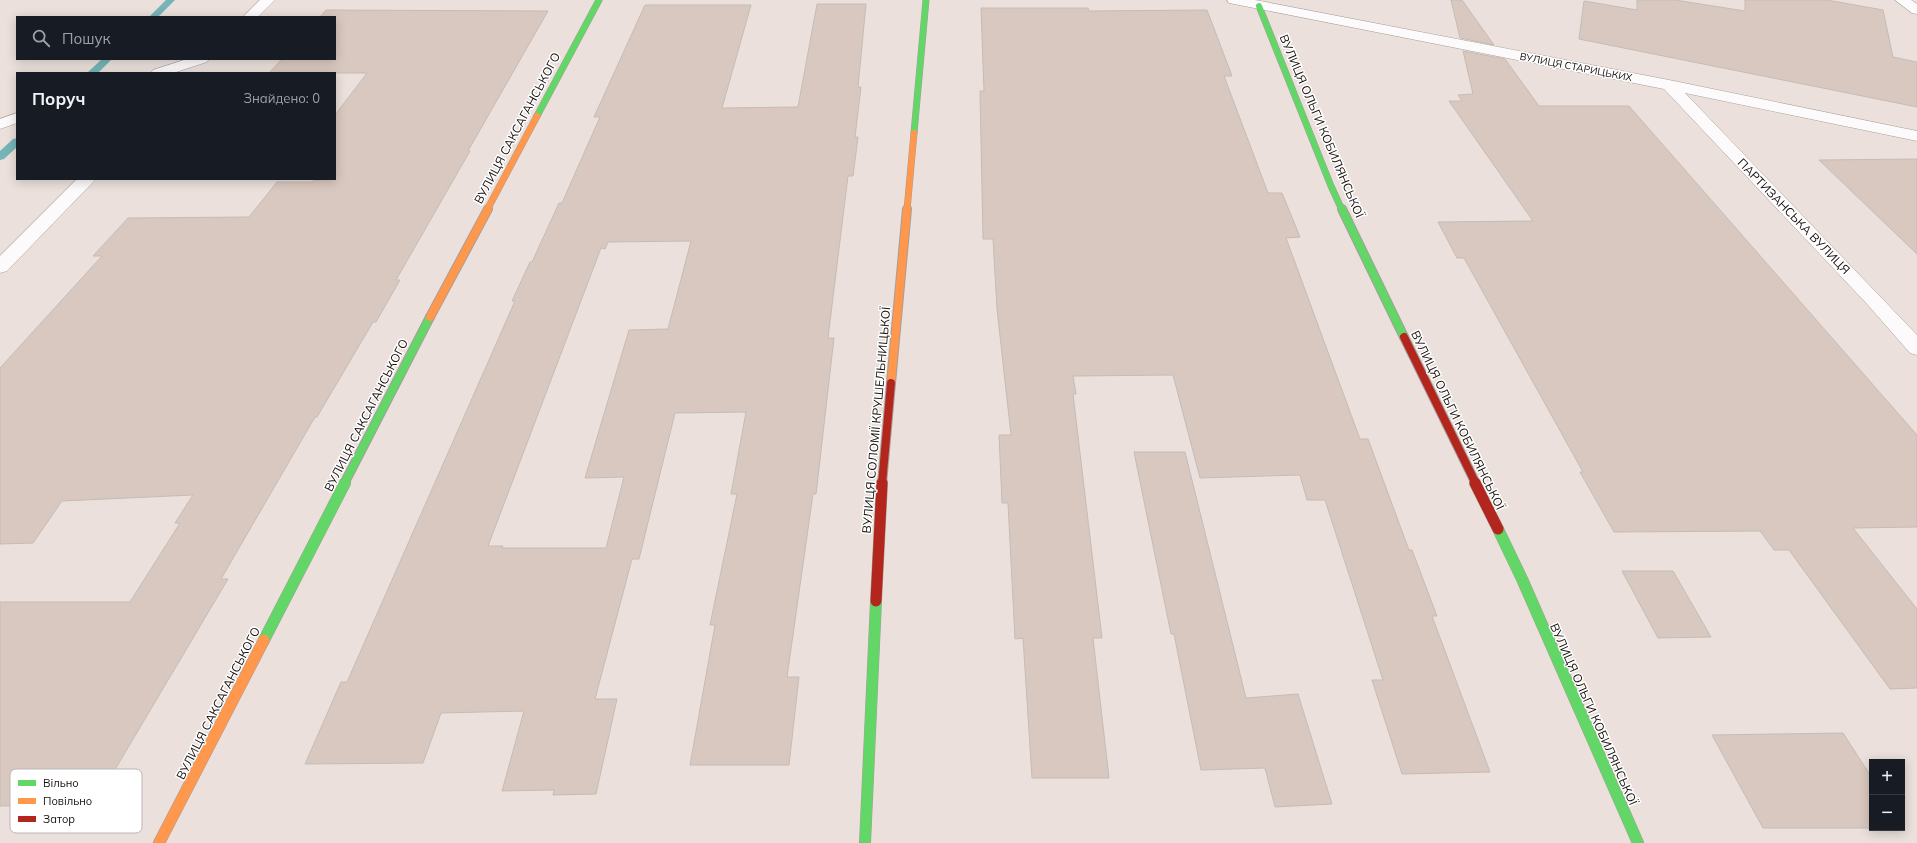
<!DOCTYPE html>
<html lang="uk">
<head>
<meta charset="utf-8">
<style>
	body { margin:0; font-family:Mulish,sans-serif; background:#20242c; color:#f1f3f6 }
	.controls { position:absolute; right:12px; bottom:12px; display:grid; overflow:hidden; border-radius:0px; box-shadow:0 2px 10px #0003 }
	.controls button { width:36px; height:36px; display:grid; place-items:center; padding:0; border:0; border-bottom:1px solid #363941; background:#171b24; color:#f1f3f6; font:20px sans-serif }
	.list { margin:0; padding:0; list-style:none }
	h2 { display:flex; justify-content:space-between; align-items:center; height:52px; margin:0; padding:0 16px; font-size:17px }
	h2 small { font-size:13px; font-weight:400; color:#9ea1a6 }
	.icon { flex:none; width:22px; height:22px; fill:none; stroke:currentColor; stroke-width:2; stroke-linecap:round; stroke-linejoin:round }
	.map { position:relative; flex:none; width:1917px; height:843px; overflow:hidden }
	.search { position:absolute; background:#171b24; box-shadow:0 2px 10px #0003; left:16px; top:16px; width:320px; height:44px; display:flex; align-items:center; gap:10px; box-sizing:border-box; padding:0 14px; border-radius:0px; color:#9ea1a6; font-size:15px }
	.panel { position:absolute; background:#171b24; box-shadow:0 2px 10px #0003; left:16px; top:72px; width:320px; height:108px; border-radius:0px }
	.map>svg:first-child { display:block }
</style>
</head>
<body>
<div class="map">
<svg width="1917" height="843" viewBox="0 0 1917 843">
	<rect width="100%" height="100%" fill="#ebe0db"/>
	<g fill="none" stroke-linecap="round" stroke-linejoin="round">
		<g fill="#75b4b7" fill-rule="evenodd">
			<polygon points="166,0 175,0 158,17 149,17"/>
			<polygon points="102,59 112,59 98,73 87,73"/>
			<polygon points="17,138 17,147 4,159 0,160 0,151 13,139"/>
		</g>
	</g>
	<g fill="#d9c8bf" stroke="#c4bcb8" fill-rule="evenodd">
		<polygon points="1451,0 1462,0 1494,45 1460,38"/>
		<polygon points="1637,0 1675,0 1745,11 1745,0 1827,0 1883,10 1893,57 1917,62 1917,107 1579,39 1584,1 1637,10"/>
		<path d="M817 4H866L858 87H861L855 137H858L853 176H848L828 338H834L816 494H813L787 677H799L789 765H690L715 625H710L737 494H731L746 412 675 413 639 559H632L595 699H617L596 794 553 795 554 790 502 791 524 711 441 713 423 763 305 764 341 682H347L515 301H512L530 262H532L559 203H562L600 117H594L645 5H751L722 108 798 107ZM691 241 668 329 629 330 585 478 624 477 606 548H502L503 546H488L601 248 605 249 608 242Z"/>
		<polygon points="981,8 1088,8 1089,11 1207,10 1232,76 1224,76 1268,193 1282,193 1300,237 1286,238 1360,439 1368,439 1409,550 1412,550 1437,616 1432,616 1490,772 1402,774 1372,680 1383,680 1325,500 1307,500 1300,475 1200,478 1173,375 1073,376 1076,394 1073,394 1102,638 1093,638 1109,778 1032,778 1023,638 1015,639 1008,503 1002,503 999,435 1011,435 997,309 993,239 983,239 980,91 984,91"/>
		<polygon points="326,10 548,11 468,151 470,151 396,280 400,280 376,322 373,322 317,417 315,417 221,579 228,579 94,805 0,806 0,602 130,602 180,523 175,523 193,495 62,501 33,543 0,544 0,368 102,256 93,256 128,218 249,217 277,182 313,182 315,179 335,179 335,115 367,73 269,73 282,59 335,59 335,17 320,17"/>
		<polygon points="1463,51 1505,59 1539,106 1629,106 1917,435 1917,527 1853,528 1917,609 1917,688 1890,689 1789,550 1774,550 1760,531 1614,532 1580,472 1583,472 1464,258 1457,258 1438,222 1533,221 1449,101 1462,101 1458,95 1473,94"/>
		<polygon points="1917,159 1917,254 1819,160"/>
		<polygon points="1134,452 1185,452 1246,698 1298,694 1332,804 1275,807 1265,768 1201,770 1174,634 1171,634"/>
		<polygon points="1622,571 1673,571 1711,637 1658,638"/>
		<polygon points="1843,733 1872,778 1872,828 1763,828 1712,735"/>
	</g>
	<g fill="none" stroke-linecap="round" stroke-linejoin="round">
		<defs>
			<g id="street">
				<polygon points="260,0 275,0 258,17 243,17"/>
				<polygon points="1227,0 1255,0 1669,80 1917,131 1917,141 1685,93 1917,335 1917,355 1910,353 1867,304 1664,89 1234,4 1229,3"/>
				<polygon points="1895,0 1911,0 1917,4 1917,14 1912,13"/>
				<polygon points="187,59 209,59 207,62 173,73 151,73 153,70"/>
				<polygon points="17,113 17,123 0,129 0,119"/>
				<polygon points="77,179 96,179 7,271 0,273 0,256"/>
			</g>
			<g id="fast-far2">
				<polyline points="1259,6 1331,186 1342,210"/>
				<polyline points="537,116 599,0"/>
				<polyline points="914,133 926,0"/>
			</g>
			<g id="fast-far1">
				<polyline points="1342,209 1404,337"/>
				<polyline points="344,484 430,317"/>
			</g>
			<g id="fast">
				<polyline points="1498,529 1522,579 1638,843"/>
				<polyline points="264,640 345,483"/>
				<polyline points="865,843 876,601"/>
			</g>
			<g id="slow-far2">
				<polyline points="487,210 537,116"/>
				<polyline points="907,210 914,133"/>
			</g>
			<g id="slow-far1">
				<polyline points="430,317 488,209"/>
				<polyline points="891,383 907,209"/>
			</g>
			<polyline id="slow" points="159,843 264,640"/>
			<g id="jam-far1">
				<polyline points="1404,337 1476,484"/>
				<polyline points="882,484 891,383"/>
			</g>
			<g id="jam">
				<polyline points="1475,483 1498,529"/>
				<polyline points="876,601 882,483"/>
			</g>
		</defs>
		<use href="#street" stroke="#a69e9a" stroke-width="1"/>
		<use href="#fast-far2" stroke="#a69e9a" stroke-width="7"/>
		<use href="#fast-far1" stroke="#a69e9a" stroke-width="10"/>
		<use href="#fast" stroke="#a69e9a" stroke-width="12"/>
		<use href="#slow-far2" stroke="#a69e9a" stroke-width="7"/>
		<use href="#slow-far1" stroke="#a69e9a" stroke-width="10"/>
		<use href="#slow" stroke="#a69e9a" stroke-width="12"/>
		<use href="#jam-far1" stroke="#a69e9a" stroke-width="10"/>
		<use href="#jam" stroke="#a69e9a" stroke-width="12"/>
		<use href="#street" fill="#fcfafa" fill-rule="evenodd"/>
		<use href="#fast-far2" stroke="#63d668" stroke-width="6"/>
		<use href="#fast-far1" stroke="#63d668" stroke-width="8"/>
		<use href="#fast" stroke="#63d668" stroke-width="11"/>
		<use href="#slow-far2" stroke="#ff974d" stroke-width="6"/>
		<use href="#slow-far1" stroke="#ff974d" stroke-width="8"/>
		<use href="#slow" stroke="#ff974d" stroke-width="11"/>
		<use href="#jam-far1" stroke="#b3261e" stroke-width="8"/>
		<use href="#jam" stroke="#b3261e" stroke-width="11"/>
	</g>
	<g text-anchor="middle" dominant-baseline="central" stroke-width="3" stroke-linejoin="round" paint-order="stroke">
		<g font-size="10" fill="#150e0b" stroke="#fff">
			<text transform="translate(1576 67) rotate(11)">ВУЛИЦЯ СТАРИЦЬКИХ</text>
		</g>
		<g font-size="12" fill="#150e0b" stroke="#fff">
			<text transform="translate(1322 126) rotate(67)">ВУЛИЦЯ ОЛЬГИ КОБИЛЯНСЬКОЇ</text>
			<text transform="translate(517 128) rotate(-62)">ВУЛИЦЯ САКСАГАНСЬКОГО</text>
			<text transform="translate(1794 216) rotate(46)">ПАРТИЗАНСЬКА ВУЛИЦЯ</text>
			<text transform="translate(366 415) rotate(-63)">ВУЛИЦЯ САКСАГАНСЬКОГО</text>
			<text transform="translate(876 420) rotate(-85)">ВУЛИЦЯ СОЛОМІЇ КРУШЕЛЬНИЦЬКОЇ</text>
			<text transform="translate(1458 420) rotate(64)">ВУЛИЦЯ ОЛЬГИ КОБИЛЯНСЬКОЇ</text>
			<text transform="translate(218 703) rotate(-63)">ВУЛИЦЯ САКСАГАНСЬКОГО</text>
			<text transform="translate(1594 714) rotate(66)">ВУЛИЦЯ ОЛЬГИ КОБИЛЯНСЬКОЇ</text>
		</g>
	</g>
	<rect x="10" y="769" width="132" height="64" rx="6" fill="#fff" stroke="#b9b7b6" stroke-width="1"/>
	<rect x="18" y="780" width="18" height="6" fill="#63d668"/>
	<rect x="18" y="798" width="18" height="6" fill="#ff974d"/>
	<rect x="18" y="816" width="18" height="6" fill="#b3261e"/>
	<g font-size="11" fill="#150e0b">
		<text x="43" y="787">Вільно</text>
		<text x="43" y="805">Повільно</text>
		<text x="43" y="823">Затор</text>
	</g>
</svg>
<div class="controls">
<button>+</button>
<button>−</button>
</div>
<div class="search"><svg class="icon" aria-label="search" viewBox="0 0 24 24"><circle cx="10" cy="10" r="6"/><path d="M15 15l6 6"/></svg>Пошук</div>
<section class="panel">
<h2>Поруч<small>Знайдено: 0</small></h2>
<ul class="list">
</ul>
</section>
</div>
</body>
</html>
